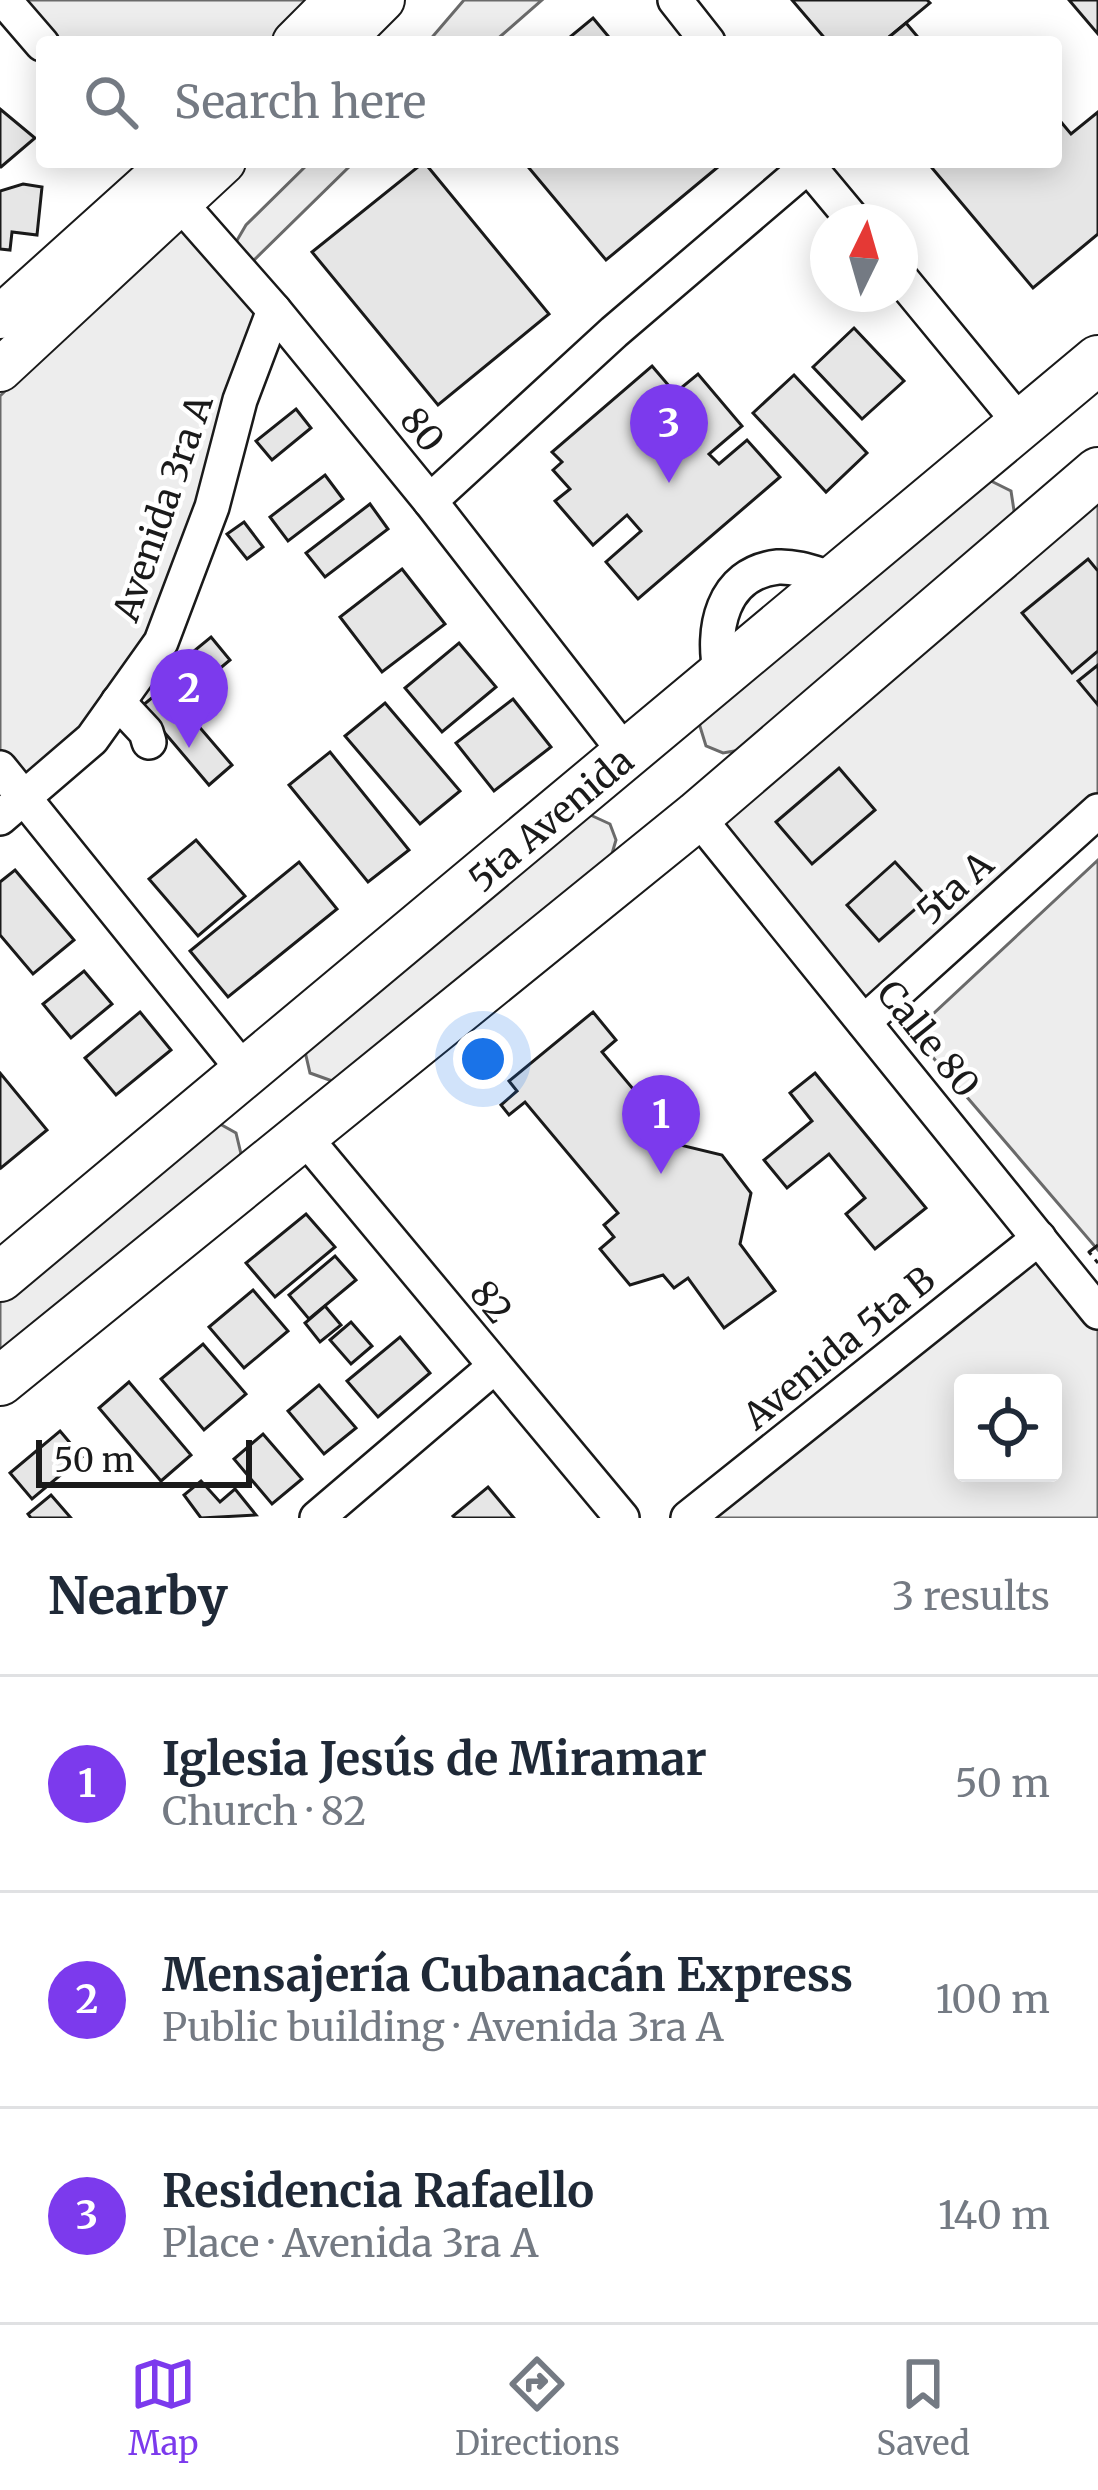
<!DOCTYPE html>
<html lang="en">
<head>
<meta charset="utf-8">
<style>
	body { margin:0; font-family:Merriweather,serif; background:#f6f6f7; color:#1f2937 }
	.controls { position:absolute; right:36px; bottom:36px; display:grid; overflow:hidden; border-radius:12px; box-shadow:0 6px 30px #0003 }
	.controls button { width:108px; height:108px; display:grid; place-items:center; padding:0; border:0; border-bottom:3px solid #e0e1e3; background:#fff; color:#1f2937; font:60px sans-serif }
	.compass { position:absolute; left:810px; top:204px; width:108px; height:108px; border-radius:50%; background:#fff; box-shadow:0 6px 30px #0003; rotate:5deg }
	.scale { position:absolute; left:36px; bottom:30px; width:216px; box-sizing:border-box; padding-left:12px; border:6px solid #1a1a1a; border-top:0; font-size:33px; line-height:42px; white-space:nowrap; color:#1a1a1a; -webkit-text-stroke:9px #fff; paint-order:stroke }
	.you { position:absolute; left:483px; top:1059px; width:42px; height:42px; margin:-30px; border:9px solid #fff; border-radius:50%; background:#1a73e8; box-shadow:0 0 0 18px #1a73e833 }
	.badge { display:grid; place-items:center; width:78px; height:78px; border-radius:50%; background:#7c3aed; color:#fff; font-size:39px; font-weight:700 }
	.pin { position:absolute; translate:-50% -99px; filter:drop-shadow(0 3px 6px #0008) }
	.pin::after { content:''; position:absolute; top:63px; width:42px; height:36px; background:inherit; clip-path:polygon(0 0,100% 0,50% 100%) }
	.list { margin:0; padding:0; list-style:none }
	h2 { display:flex; justify-content:space-between; align-items:center; height:156px; margin:0; padding:0 48px; font-size:51px }
	h2 small { font-size:39px; font-weight:400; color:#747a83 }
	.list li { display:grid; grid-template-columns:78px 1fr auto; gap:36px; align-items:center; box-sizing:border-box; height:216px; padding:0 48px; border-top:3px solid #e0e1e3 }
	.list b { display:block; font-size:45px; white-space:nowrap }
	.list p { margin:0; font-size:39px; white-space:nowrap; color:#747a83 }
	.list em { font-size:39px; font-style:normal; color:#747a83 }
	.icon { flex:none; width:66px; height:66px; fill:none; stroke:currentColor; stroke-width:2; stroke-linecap:round; stroke-linejoin:round }
	.map { position:relative; flex:none; width:1098px; height:1518px; overflow:hidden }
	.search { position:absolute; background:#fff; box-shadow:0 6px 30px #0003; left:36px; right:36px; top:36px; height:132px; display:flex; align-items:center; gap:30px; box-sizing:border-box; padding:0 42px; border-radius:12px; color:#747a83; font-size:45px }
	.sheet { height:804px; background:#fff }
	nav { display:flex; justify-content:space-around; align-items:center; box-sizing:border-box; height:168px; border-top:3px solid #e0e1e3; background:#fff; font-size:33px; color:#747a83 }
	nav a { display:grid; justify-items:center; gap:6px }
	nav .on { color:#7c3aed }
	.map>svg:first-child { display:block }
</style>
</head>
<body>
<div class="map">
<svg width="1098" height="1518" viewBox="0 0 1098 1518">
	<rect width="100%" height="100%" fill="#fff"/>
	<g fill="#ededed" stroke="#6a6a6a" stroke-width="3" fill-rule="evenodd">
		<polygon points="9,0 336,0 288,42 44,42"/>
		<polygon points="464,0 542,0 494,42 428,42"/>
		<polygon points="310,162 354,162 252,262 236,242 246,225"/>
		<polygon points="181,221 257,316 201,500 148,630 83,731 24,781 0,750 0,396"/>
		<polygon points="1098,472 1098,811 864,1022 697,816"/>
		<polygon points="987,479 1011,491 1015,517 740,750 723,753 706,746 698,720"/>
		<polygon points="586,813 610,824 616,840 611,857 335,1082 310,1073 304,1047"/>
		<polygon points="1098,860 1098,1250 930,1054 923,1031 932,1015"/>
		<polygon points="220,1124 236,1133 242,1158 0,1355 0,1294"/>
		<path d="M1039 1238 1098 1312V1518H688ZM963 1383H1053V1473H963Z"/>
	</g>
	<g fill="#e6e6e6" stroke="#1a1a1a" stroke-width="3">
		<polygon points="792,0 927,0 930,3 883,42 828,42"/>
		<polygon points="1069,0 1098,0 1098,34"/>
		<polygon points="593,18 613,42 564,42"/>
		<polygon points="906,23 922,42 883,42"/>
		<polygon points="0,109 35,138 1,167 0,167"/>
		<polygon points="1098,112 1098,234 1033,288 927,162 1056,162 1056,116 1071,134"/>
		<polygon points="424,162 549,314 438,405 312,252"/>
		<polygon points="524,162 714,162 718,167 606,260"/>
		<polygon points="23,184 42,187 37,235 12,232 10,250 0,249 0,191"/>
		<polygon points="854,328 904,381 862,419 813,367"/>
		<polygon points="652,366 675,393 698,374 742,426 709,454 719,464 747,440 780,477 638,599 606,562 641,531 627,515 593,545 555,501 570,489 553,470 562,462 552,452"/>
		<polygon points="794,375 867,453 826,492 753,413"/>
		<polygon points="296,409 311,428 272,460 256,441"/>
		<polygon points="325,475 343,499 288,541 270,517"/>
		<polygon points="370,504 388,529 325,577 306,553"/>
		<polygon points="244,522 263,547 247,559 227,534"/>
		<polygon points="1088,559 1098,571 1098,651 1072,673 1022,613"/>
		<polygon points="402,569 445,624 382,672 340,617"/>
		<polygon points="211,637 230,660 206,680 219,695 198,713 166,674"/>
		<polygon points="459,643 496,687 442,732 405,688"/>
		<polygon points="1098,665 1098,705 1078,681"/>
		<polygon points="165,687 232,765 209,785 142,706"/>
		<polygon points="513,699 551,747 494,791 456,743"/>
		<polygon points="385,703 460,791 420,824 345,736"/>
		<polygon points="330,752 409,850 368,882 289,785"/>
		<polygon points="839,768 875,810 812,864 776,822"/>
		<polygon points="196,840 245,896 198,936 149,879"/>
		<polygon points="299,862 337,909 228,997 190,951"/>
		<polygon points="895,862 928,898 879,941 847,905"/>
		<polygon points="15,870 74,940 33,974 0,935 0,882"/>
		<polygon points="84,971 112,1004 71,1038 43,1004"/>
		<polygon points="140,1012 171,1050 116,1095 85,1058"/>
		<polygon points="593,1012 616,1040 602,1052 680,1145 722,1155 751,1193 740,1244 775,1291 724,1328 688,1278 674,1288 663,1275 630,1285 600,1249 614,1237 604,1225 618,1213 525,1102 509,1115 501,1105 517,1091 509,1081"/>
		<polygon points="0,1073 47,1130 1,1168 0,1166"/>
		<polygon points="815,1073 926,1208 875,1249 846,1214 865,1198 829,1154 787,1188 764,1160 812,1121 790,1093"/>
		<polygon points="306,1214 335,1247 275,1297 246,1263"/>
		<polygon points="335,1256 356,1280 309,1319 289,1295"/>
		<polygon points="253,1290 288,1331 244,1368 209,1327"/>
		<polygon points="325,1306 341,1325 320,1342 305,1323"/>
		<polygon points="351,1322 372,1346 351,1364 330,1340"/>
		<polygon points="400,1337 430,1373 378,1417 347,1381"/>
		<polygon points="203,1344 246,1394 204,1430 161,1379"/>
		<polygon points="129,1382 191,1455 161,1481 99,1408"/>
		<polygon points="319,1385 356,1428 324,1454 288,1411"/>
		<polygon points="60,1431 82,1457 32,1499 10,1473"/>
		<polygon points="263,1434 302,1479 272,1504 234,1459"/>
		<polygon points="201,1481 220,1502 235,1489 256,1515 201,1518 184,1495"/>
		<polygon points="488,1487 514,1518 455,1518 453,1516"/>
		<polygon points="51,1495 71,1518 31,1518 28,1514"/>
	</g>
	<g fill="none" stroke-linecap="round" stroke-linejoin="round">
		<defs>
			<g id="minor">
				<polyline points="4,0 42,44"/>
				<polyline points="675,0 708,42"/>
				<polyline points="805,162 855,222"/>
				<polyline points="164,185 274,310 430,501 628,756"/>
				<polyline points="900,277 1021,424"/>
				<polyline points="430,501 614,332 808,166"/>
				<path d="M721 675C711 631 721 573 778 567 797 566 816 574 834 579"/>
				<polyline points="118,702 146,732 149,742"/>
				<polyline points="0,768 246,1073"/>
				<polyline points="697,816 1098,1312"/>
				<polyline points="0,818 92,739 161,642 212,507 240,400 274,310"/>
				<polyline points="864,1022 1098,811"/>
				<polyline points="302,1134 622,1518"/>
				<polyline points="317,1518 494,1367"/>
				<polyline points="688,1518 1039,1238"/>
			</g>
			<g id="major">
				<polyline points="294,42 336,0"/>
				<polyline points="341,42 383,0"/>
				<polyline points="0,317 172,162"/>
				<polyline points="0,370 224,162"/>
			</g>
			<g id="highway">
				<polyline points="0,1277 1098,360"/>
				<polyline points="0,1381 697,816 1098,472"/>
			</g>
		</defs>
		<use href="#minor" stroke="#1a1a1a" stroke-width="38"/>
		<use href="#major" stroke="#1a1a1a" stroke-width="46"/>
		<use href="#highway" stroke="#1a1a1a" stroke-width="52"/>
		<use href="#minor" stroke="#fff" stroke-width="33"/>
		<use href="#major" stroke="#fff" stroke-width="42"/>
		<use href="#highway" stroke="#fff" stroke-width="48"/>
		<polyline stroke="#1a1a1a" stroke-width="3" stroke-dasharray="15 6" stroke-linecap="butt" points="1098,1245 1089,1252 1098,1263"/>
	</g>
	<g text-anchor="middle" dominant-baseline="central" stroke-width="9" stroke-linejoin="round" paint-order="stroke">
		<g font-size="36" fill="#1a1a1a" stroke="#fff">
			<text transform="translate(422 430) rotate(51)">80</text>
			<text transform="translate(163 508) rotate(-71)">Avenida 3ra A</text>
			<text transform="translate(551 820) rotate(-40)">5ta Avenida</text>
			<text transform="translate(955 888) rotate(-42)">5ta A</text>
			<text transform="translate(928 1039) rotate(51)">Calle 80</text>
			<text transform="translate(491 1302) rotate(51)">82</text>
			<text transform="translate(839 1348) rotate(-39)">Avenida 5ta B</text>
		</g>
	</g>
</svg>
<div class="controls">
<button><svg class="icon" aria-label="locate" viewBox="0 0 24 24"><circle cx="12" cy="12" r="6"/><path d="M12 2v4M12 18v4M2 12h4M18 12h4"/></svg></button>
</div>
<svg class="compass" viewBox="-18 -18 36 36"><path d="M0-13l5 13h-10z" fill="#e53935"/><path d="M0 13l5-13h-10z" fill="#747a83"/></svg>
<div class="scale">50 m</div>
<div class="you"></div>
<div class="pin badge" style="left:661px;top:1174px">1</div>
<div class="pin badge" style="left:189px;top:748px">2</div>
<div class="pin badge" style="left:669px;top:483px">3</div>
<div class="search"><svg class="icon" aria-label="search" viewBox="0 0 24 24"><circle cx="10" cy="10" r="6"/><path d="M15 15l6 6"/></svg>Search here</div>
</div>
<section class="sheet">
<h2>Nearby<small>3 results</small></h2>
<ul class="list">
<li><span class="badge">1</span><div><b>Iglesia Jesús de Miramar</b><p>Church · 82</p></div><em>50 m</em></li>
<li><span class="badge">2</span><div><b>Mensajería Cubanacán Express</b><p>Public building · Avenida 3ra A</p></div><em>100 m</em></li>
<li><span class="badge">3</span><div><b>Residencia Rafaello</b><p>Place · Avenida 3ra A</p></div><em>140 m</em></li>
</ul>
</section>
<nav>
<a class="on"><svg class="icon" aria-label="map" viewBox="0 0 24 24"><path d="M3 6l6-2 6 2 6-2v14l-6 2-6-2-6 2zM9 4v14M15 6v14"/></svg>Map</a>
<a><svg class="icon" aria-label="directions" viewBox="0 0 24 24"><path d="M12 3l9 9-9 9-9-9zM9 14v-3h6M13 9l2 2-2 2"/></svg>Directions</a>
<a><svg class="icon" aria-label="saved" viewBox="0 0 24 24"><path d="M7 4h10v16l-5-4-5 4z"/></svg>Saved</a>
</nav>
</body>
</html>
